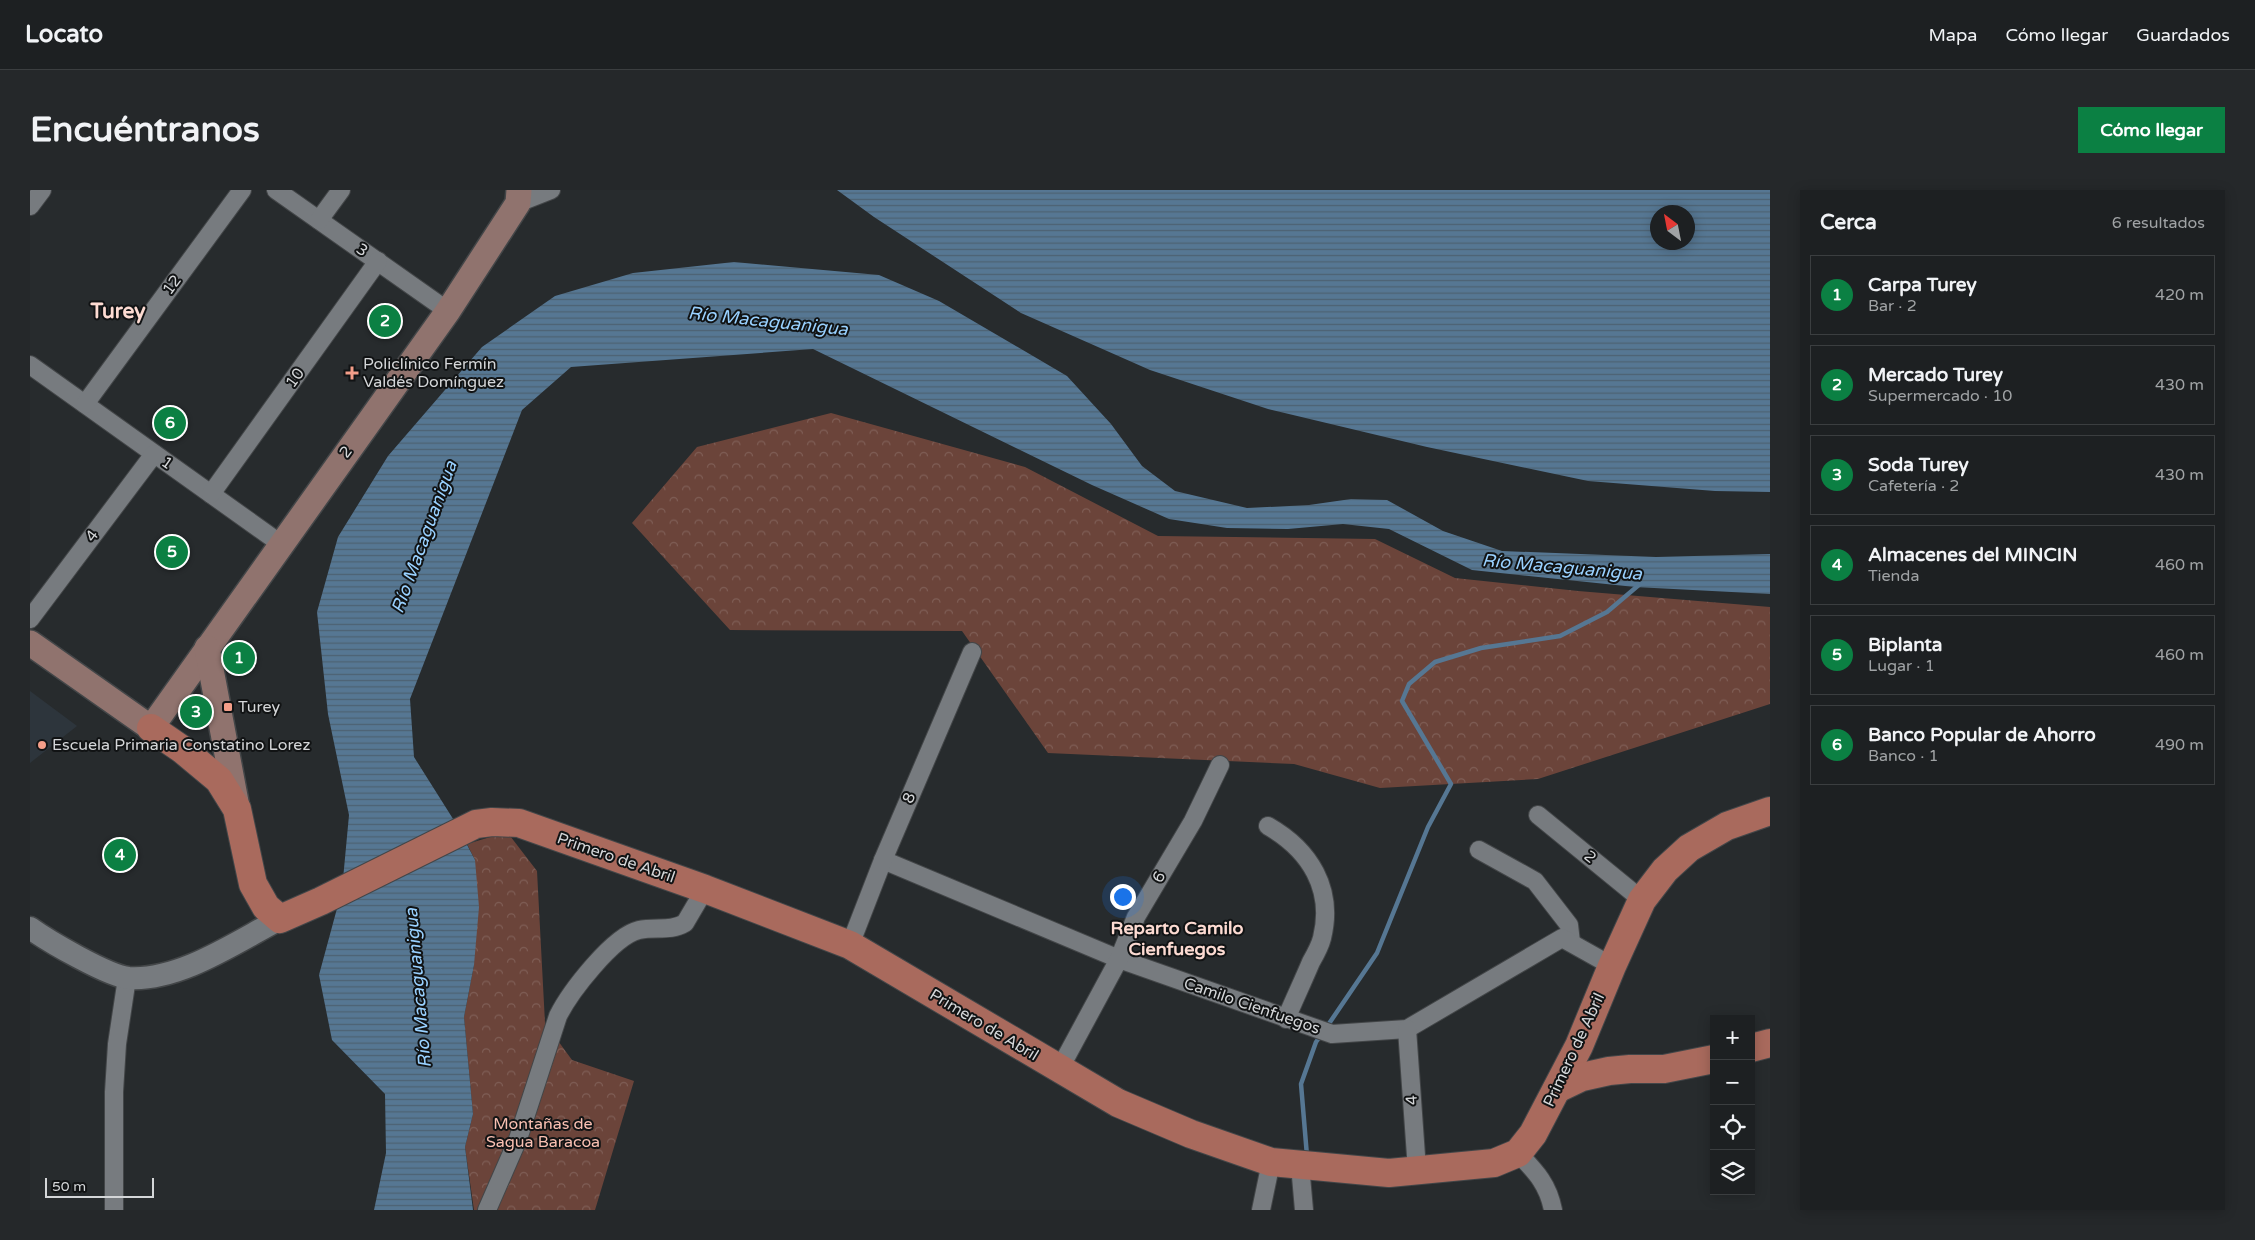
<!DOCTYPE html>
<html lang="es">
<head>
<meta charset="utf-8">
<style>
	body { margin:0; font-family:"Varela Round",sans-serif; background:#25282a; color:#f1f3f6 }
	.controls { position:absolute; right:15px; bottom:15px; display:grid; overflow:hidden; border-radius:0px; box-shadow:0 2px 12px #0003 }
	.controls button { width:45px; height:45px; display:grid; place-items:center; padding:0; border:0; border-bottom:1px solid #3b3e40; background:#1d2022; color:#f1f3f6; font:25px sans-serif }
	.compass { position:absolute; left:1620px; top:15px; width:45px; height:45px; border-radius:50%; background:#1d2022; box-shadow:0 2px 12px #0003; rotate:328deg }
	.scale { position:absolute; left:15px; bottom:12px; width:109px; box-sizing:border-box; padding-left:5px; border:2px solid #d4d6d8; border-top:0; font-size:14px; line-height:18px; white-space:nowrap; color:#d4d6d8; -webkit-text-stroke:4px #111314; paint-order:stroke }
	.you { position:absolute; left:1092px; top:706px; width:18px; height:18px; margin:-12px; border:4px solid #fff; border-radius:50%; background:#1a73e8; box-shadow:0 0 0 8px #1a73e833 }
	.badge { display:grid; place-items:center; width:32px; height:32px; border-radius:50%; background:#0b8043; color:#fff; font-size:16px; font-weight:700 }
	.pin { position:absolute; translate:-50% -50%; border:2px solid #fff; box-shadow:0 1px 5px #0006 }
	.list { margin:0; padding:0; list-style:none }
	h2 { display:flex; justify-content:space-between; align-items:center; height:65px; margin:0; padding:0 20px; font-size:21px }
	h2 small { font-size:16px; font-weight:400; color:#a0a3a5 }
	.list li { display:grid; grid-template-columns:32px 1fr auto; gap:15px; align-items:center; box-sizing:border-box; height:80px; margin:0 10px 10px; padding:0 10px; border:1px solid #3b3e40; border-radius:0px }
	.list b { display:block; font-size:19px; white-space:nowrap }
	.list p { margin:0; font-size:16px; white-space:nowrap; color:#a0a3a5 }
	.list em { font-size:16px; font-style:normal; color:#a0a3a5 }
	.icon { flex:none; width:28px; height:28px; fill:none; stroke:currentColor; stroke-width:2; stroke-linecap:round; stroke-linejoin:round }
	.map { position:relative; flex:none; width:1740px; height:1020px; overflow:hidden; border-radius:0px }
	header { display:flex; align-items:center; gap:30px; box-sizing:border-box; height:70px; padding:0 25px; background:#1d2022; border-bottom:1px solid #3b3e40 }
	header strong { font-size:24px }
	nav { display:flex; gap:28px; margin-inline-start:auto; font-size:18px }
	.intro { display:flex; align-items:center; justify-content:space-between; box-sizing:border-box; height:120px; padding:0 30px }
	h1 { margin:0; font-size:35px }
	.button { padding:12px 22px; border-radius:0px; background:#0b8043; color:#fff; font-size:18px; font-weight:700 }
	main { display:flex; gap:30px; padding:0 30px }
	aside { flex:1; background:#1d2022; border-radius:0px; box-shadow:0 2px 12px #0003 }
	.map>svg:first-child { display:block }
</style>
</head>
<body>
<header>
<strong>Locato</strong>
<nav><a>Mapa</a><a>Cómo llegar</a><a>Guardados</a></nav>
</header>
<div class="intro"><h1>Encuéntranos</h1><a class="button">Cómo llegar</a></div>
<main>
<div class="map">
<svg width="1740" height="1020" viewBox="0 0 1740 1020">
	<defs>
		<pattern id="forest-crowns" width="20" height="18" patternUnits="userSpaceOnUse" patternTransform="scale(1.25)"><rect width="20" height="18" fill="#6b443a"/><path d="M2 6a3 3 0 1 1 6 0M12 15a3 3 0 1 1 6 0" fill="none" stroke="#7f5e56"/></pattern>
		<pattern id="water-rules" width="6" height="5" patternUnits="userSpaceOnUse" patternTransform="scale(1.25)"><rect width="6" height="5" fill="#567793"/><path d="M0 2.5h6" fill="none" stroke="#4d6172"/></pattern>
	</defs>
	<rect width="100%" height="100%" fill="#272b2d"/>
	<polygon fill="#2d353c" points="0,501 47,536 0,573"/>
	<g fill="url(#forest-crowns)">
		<polygon points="801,223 995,277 1128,346 1345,349 1425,388 1548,401 1740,417 1740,514 1508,589 1350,598 1264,574 1018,563 932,441 700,440 602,333 667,257"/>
		<polygon points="477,642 507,681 515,833 542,870 604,891 565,1020 444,1020 435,957 443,924 434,827 444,775 445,670 437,654"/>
	</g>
	<g fill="url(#water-rules)" fill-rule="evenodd">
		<path d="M807 0H1740V302L1685 301 1558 291 1397 257 1238 219 1120 180 991 123 844 27ZM1628 22H1658V52H1628Z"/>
		<polygon points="704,72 849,85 909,111 1037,186 1081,234 1112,276 1145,301 1217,318 1279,315 1321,309 1357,310 1413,341 1472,361 1626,367 1740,364 1740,404 1605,397 1442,380 1359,339 1313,334 1258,339 1197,338 1139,329 1062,295 783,159 541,177 492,220 380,509 384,567 425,632 445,670 449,717 444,775 434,827 443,924 435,957 443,1020 344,1020 356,963 355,904 302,850 289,785 312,700 319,625 298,524 287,422 308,347 358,266 452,157 525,106 603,83"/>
	</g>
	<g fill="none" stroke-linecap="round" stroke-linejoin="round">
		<g stroke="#567793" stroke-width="4.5">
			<polyline points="1296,838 1347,763 1398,637 1421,594 1372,511 1379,494 1405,472 1451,458 1530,446 1577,422 1610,394"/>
			<polyline points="1277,966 1271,894 1286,852 1292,844"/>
		</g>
		<defs>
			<g id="minor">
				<polyline points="246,0 418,121"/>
				<polyline points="488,13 521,0"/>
				<polyline points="0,16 12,0"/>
				<polyline points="289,30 311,0"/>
				<polyline points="0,175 251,354"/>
				<polyline points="55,214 212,0"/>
				<polyline points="181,304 348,71"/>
				<polyline points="0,429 124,264"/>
				<polyline points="1508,625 1612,710"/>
				<path d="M1238 636C1280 660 1304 699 1292 748 1290 756 1285 765 1281 772 1273 791 1264 810 1256 829"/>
				<polyline points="1449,660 1505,691 1539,735 1541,752"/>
				<polyline points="853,670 1089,769 1302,844 1377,839 1532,748 1582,776"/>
				<polyline points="820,755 853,670 942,462"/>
				<polyline points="1377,839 1387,980"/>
				<polyline points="1029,880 1089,769 1106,727 1163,631 1190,575"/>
				<path d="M1488 963C1506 982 1518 994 1523 1020"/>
				<polyline points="1270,975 1274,1020"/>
				<polyline points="84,1020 84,902 87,854 97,788"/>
				<path d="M457 1020 488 949 528 826C540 802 583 746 609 740 625 736 640 742 655 733L675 699"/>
				<polyline points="1231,1020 1241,972"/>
			</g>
			<path id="tertiary" d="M0 738C18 751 78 786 99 788 150 791 206 752 250 729"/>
			<g id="secondary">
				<polyline points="0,453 121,538 418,121 488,13 489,0"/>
				<polyline points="177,458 207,617"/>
			</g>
			<g id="primary">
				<polyline points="121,538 153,560 189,590 207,619 223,694 236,717 250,729 291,711 446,634 462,632 489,633 675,699 820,755 1088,913 1161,944 1241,972 1359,983 1464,973 1488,963 1503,944 1549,856 1582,776 1612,710 1635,680 1659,658 1697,636 1740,621"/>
				<polyline points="1721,858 1740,853"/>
				<polyline points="1527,899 1552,887 1579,881 1600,879 1634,879 1684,869"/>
			</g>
		</defs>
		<use href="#minor" stroke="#434648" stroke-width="20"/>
		<use href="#tertiary" stroke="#434648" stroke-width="25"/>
		<use href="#secondary" stroke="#434648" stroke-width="28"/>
		<use href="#primary" stroke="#434648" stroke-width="30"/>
		<use href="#minor" stroke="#777b7f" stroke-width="18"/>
		<use href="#tertiary" stroke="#777b7f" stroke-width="22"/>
		<use href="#secondary" stroke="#90736e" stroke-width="25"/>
		<use href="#primary" stroke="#a96a5d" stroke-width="28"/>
	</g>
	<g fill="#f49e89" stroke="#111314" stroke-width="2">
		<path d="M319.5 175.5h5v5h5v5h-5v5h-5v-5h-5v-5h5z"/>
		<rect x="193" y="512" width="10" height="10" rx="2.5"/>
		<circle cx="12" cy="555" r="5"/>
	</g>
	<g text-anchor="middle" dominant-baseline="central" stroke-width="4" stroke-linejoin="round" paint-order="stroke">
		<g font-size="16" fill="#d4d6d8" stroke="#111314">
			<text transform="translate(332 60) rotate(35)">3</text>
			<text transform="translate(142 95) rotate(-54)">12</text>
			<text transform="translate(265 188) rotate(-54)">10</text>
			<text transform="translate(316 262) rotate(-54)">2</text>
			<text transform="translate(137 273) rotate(35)">1</text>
			<text transform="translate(62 346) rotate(-53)">4</text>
			<text transform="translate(879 608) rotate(-67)">8</text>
			<text transform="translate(1560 667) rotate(39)">2</text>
			<text transform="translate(586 668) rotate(19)">Primero de Abril</text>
			<text transform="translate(1129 687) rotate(-59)">6</text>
			<text transform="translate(1222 816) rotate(19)">Camilo Cienfuegos</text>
			<text transform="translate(954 835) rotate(31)">Primero de Abril</text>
			<text transform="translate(1544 860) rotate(-65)">Primero de Abril</text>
			<text transform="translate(1382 910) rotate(-94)">4</text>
		</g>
		<g font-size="16" fill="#d4d6d8" stroke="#111314" text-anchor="start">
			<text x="333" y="174">Policlínico Fermín<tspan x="333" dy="18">Valdés Domínguez</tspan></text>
			<text x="208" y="517">Turey</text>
			<text x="22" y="555">Escuela Primaria Constatino Lorez</text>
		</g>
		<g font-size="16" fill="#fac0b2" stroke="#111314">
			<text x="513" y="934">Montañas de<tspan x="513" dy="18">Sagua Baracoa</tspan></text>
		</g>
		<g font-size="18" font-style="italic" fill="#99d1ff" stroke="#111314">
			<text transform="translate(738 131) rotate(6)">Río Macaguanigua</text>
			<text transform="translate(394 347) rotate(-70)">Río Macaguanigua</text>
			<text transform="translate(1532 377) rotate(5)">Río Macaguanigua</text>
			<text transform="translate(388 798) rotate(-95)">Río Macaguanigua</text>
		</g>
		<g font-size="18" font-weight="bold" fill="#fddbd2" stroke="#111314">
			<text x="1147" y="738">Reparto Camilo<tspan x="1147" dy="21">Cienfuegos</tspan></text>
		</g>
		<g font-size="21" font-weight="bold" fill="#fddbd2" stroke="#111314">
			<text x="88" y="121">Turey</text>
		</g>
	</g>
</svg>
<div class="controls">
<button>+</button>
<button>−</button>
<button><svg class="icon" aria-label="locate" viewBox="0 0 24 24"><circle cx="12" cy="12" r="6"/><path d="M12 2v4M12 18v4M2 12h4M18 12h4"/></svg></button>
<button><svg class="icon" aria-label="layers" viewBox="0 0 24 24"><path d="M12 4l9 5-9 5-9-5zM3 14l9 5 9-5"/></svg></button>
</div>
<svg class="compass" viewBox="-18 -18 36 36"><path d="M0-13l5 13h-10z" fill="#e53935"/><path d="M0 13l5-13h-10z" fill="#a0a3a5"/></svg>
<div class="scale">50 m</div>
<div class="you"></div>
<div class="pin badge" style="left:209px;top:468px">1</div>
<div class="pin badge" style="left:355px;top:131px">2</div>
<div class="pin badge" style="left:166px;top:522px">3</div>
<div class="pin badge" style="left:90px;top:665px">4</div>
<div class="pin badge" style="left:142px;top:362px">5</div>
<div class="pin badge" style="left:140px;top:233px">6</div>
</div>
<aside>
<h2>Cerca<small>6 resultados</small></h2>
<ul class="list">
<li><span class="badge">1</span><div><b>Carpa Turey</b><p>Bar · 2</p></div><em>420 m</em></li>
<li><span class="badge">2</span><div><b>Mercado Turey</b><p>Supermercado · 10</p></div><em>430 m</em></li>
<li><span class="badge">3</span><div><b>Soda Turey</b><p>Cafetería · 2</p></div><em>430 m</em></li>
<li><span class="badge">4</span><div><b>Almacenes del MINCIN</b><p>Tienda</p></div><em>460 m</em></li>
<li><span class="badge">5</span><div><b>Biplanta</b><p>Lugar · 1</p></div><em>460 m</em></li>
<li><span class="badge">6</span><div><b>Banco Popular de Ahorro</b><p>Banco · 1</p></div><em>490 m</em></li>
</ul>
</aside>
</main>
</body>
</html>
